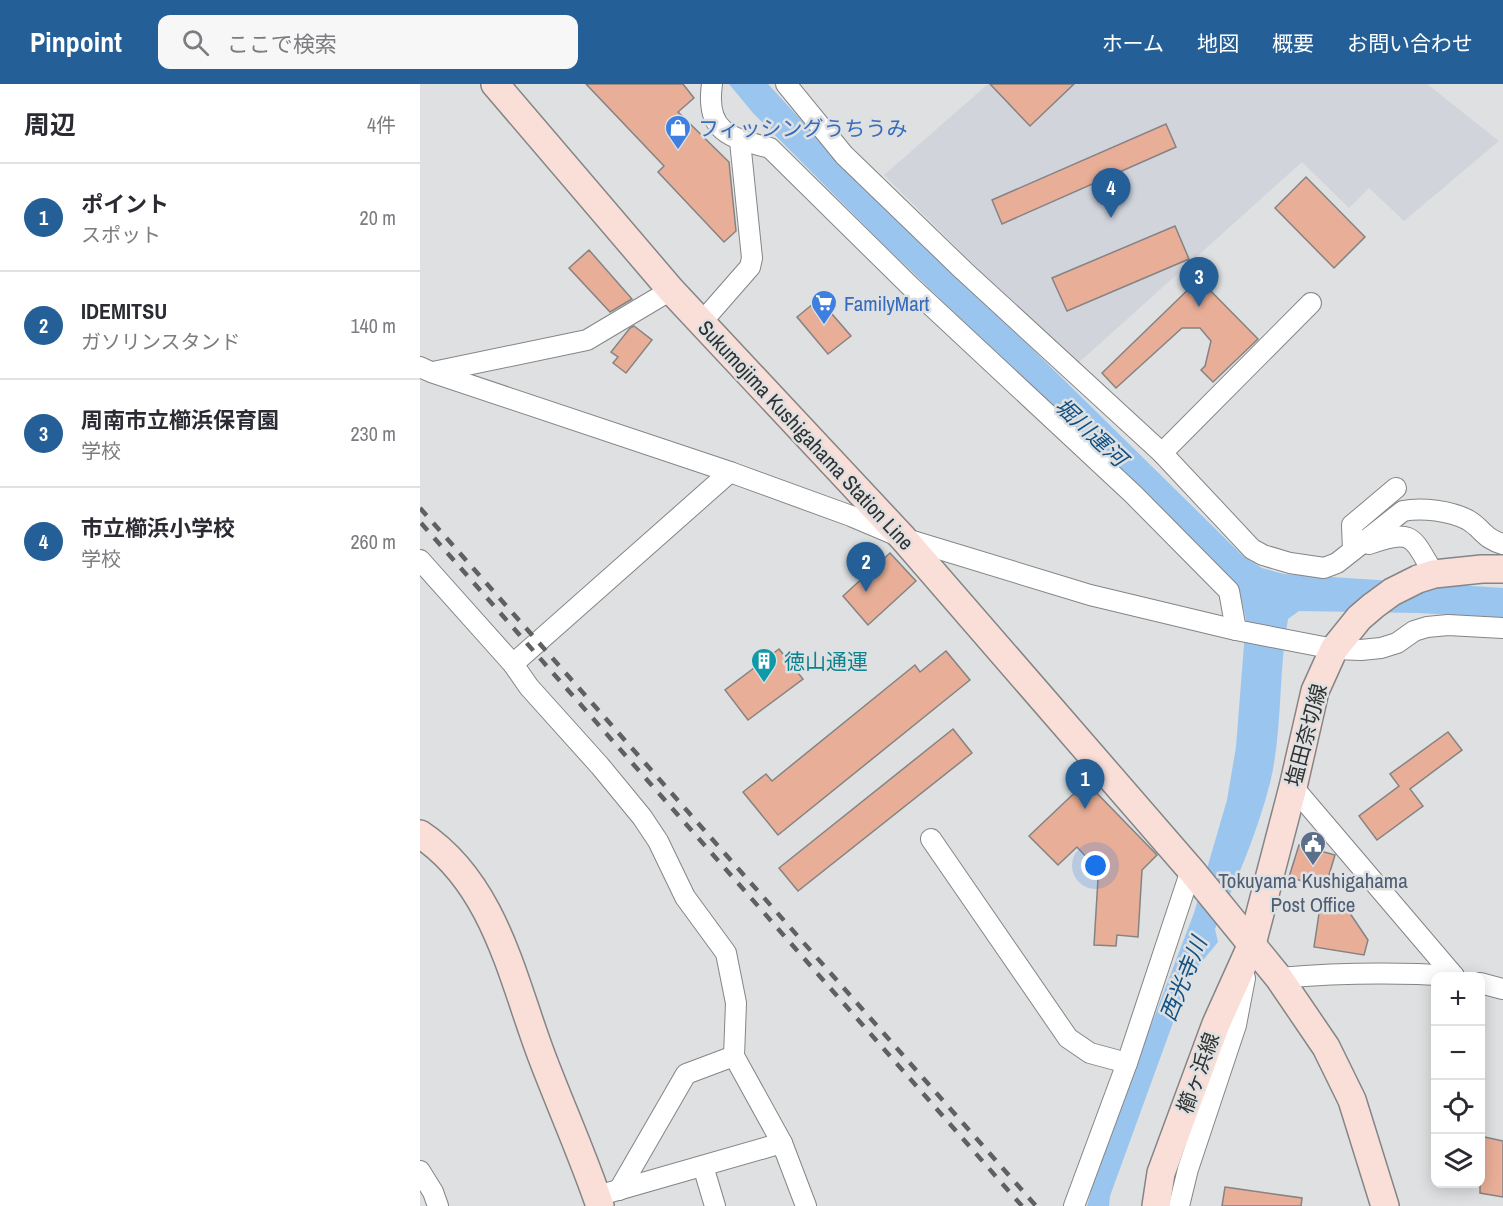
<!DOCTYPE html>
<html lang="ja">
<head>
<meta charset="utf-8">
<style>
	body { margin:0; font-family:"Archivo Narrow","Noto Sans JP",sans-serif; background:#f7f7f7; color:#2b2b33 }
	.controls { position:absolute; right:18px; bottom:18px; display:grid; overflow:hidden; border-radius:12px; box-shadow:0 3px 15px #0003 }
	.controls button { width:54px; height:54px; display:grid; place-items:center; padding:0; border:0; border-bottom:2px solid #e1e1e2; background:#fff; color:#2b2b33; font:30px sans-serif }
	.you { position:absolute; left:676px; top:782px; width:21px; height:21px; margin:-15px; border:4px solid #fff; border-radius:50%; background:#1a73e8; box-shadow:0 0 0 9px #1a73e833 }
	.badge { display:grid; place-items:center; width:39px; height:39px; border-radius:50%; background:#255f97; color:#fff; font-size:20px; font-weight:700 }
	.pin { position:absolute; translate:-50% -50px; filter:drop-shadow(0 2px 3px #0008) }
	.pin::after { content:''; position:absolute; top:32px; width:21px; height:18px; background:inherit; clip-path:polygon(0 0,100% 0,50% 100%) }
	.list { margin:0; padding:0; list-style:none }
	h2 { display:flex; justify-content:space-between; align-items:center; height:78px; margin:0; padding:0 24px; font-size:26px }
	h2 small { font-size:20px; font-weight:400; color:#7c7c81 }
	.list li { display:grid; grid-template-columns:39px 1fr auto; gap:18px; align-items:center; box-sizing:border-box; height:108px; padding:0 24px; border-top:2px solid #e1e1e2 }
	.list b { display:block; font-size:22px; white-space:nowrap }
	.list p { margin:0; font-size:20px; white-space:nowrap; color:#7c7c81 }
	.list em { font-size:20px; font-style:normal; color:#7c7c81 }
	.icon { flex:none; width:33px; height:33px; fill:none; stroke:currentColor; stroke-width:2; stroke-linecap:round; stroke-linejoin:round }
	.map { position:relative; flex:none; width:1083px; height:1122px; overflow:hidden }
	header { display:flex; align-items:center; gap:36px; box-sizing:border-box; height:84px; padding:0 30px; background:#255f97; color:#fff }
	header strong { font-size:28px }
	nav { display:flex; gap:33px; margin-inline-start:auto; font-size:21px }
	.search { width:420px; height:54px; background:#f7f7f7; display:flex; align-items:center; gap:15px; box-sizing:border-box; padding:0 21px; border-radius:12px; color:#7c7c81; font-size:22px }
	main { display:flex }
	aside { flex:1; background:#fff }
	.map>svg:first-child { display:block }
</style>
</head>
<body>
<header>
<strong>Pinpoint</strong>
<div class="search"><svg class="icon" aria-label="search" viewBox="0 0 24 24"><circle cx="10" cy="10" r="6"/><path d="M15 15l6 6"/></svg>ここで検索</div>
<nav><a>ホーム</a><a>地図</a><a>概要</a><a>お問い合わせ</a></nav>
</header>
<main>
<aside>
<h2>周辺<small>4件</small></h2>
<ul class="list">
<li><span class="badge">1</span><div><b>ポイント</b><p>スポット</p></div><em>20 m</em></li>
<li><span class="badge">2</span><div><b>IDEMITSU</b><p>ガソリンスタンド</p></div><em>140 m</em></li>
<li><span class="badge">3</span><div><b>周南市立櫛浜保育園</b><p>学校</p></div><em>230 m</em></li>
<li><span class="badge">4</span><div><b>市立櫛浜小学校</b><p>学校</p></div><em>260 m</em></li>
</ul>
</aside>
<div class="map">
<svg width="1083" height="1122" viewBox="0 0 1083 1122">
	<rect width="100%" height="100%" fill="#dfe0e1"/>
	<polygon fill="#d2d4dc" points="568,0 1007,0 1079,57 984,137 949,104 929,124 882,78 655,282 464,91"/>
	<path fill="#9ac5ef" d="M309 0H348L395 51 824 473 842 484 864 490 1083 504V534L998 529 879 527 868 535C858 589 863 646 850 699 837 750 816 797 795 845L798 858 770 892 690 1112 689 1122H667L679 1077 774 829 807 716 816 663 826 535 819 507 754 440 459 156 333 29Z"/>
	<g fill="#e8ae97" stroke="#858383" stroke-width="1.5">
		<polygon points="166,0 263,0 274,14 258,28 309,78 316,147 304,158 238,88 244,82"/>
		<polygon points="570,0 654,0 610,42"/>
		<polygon points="746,40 756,63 582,140 572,116"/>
		<polygon points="886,93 945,153 914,184 855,124"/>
		<polygon points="755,142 769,175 647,227 632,194"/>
		<polygon points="169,166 212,215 190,228 149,184"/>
		<polygon points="779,195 838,255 793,298 781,286 785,282 791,257 780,244 762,244 696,304 682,289"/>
		<polygon points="399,215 431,252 408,270 377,233"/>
		<polygon points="214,242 232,256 206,289 193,279 198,273 191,268 210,244"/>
		<polygon points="470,469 496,497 448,541 423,512"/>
		<polygon points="359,565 383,595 328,636 305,606"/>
		<polygon points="526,567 550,596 358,751 323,708 346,690 352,697 495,581 500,588"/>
		<polygon points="533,645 552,669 378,807 359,784"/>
		<polygon points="1028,648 1042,666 990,705 1003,722 957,756 939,732 979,702 970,690"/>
		<polygon points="666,698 737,771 722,786 718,853 697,851 696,862 674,861 679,778 671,778 657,763 638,781 609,752"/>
		<polygon points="879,761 915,771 905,804 869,793"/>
		<polygon points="901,816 923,819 948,856 944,871 894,863"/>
		<polygon points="1060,1052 1083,1057 1083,1113 1060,1109"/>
		<polygon points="805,1103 882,1114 881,1122 802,1122"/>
	</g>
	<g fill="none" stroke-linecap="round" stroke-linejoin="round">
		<defs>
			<g id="street">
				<path d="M292 0C285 48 310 54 350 64L490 202 713 410 809 507 816 546"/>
				<path d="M366 0 424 71 544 187 742 369 832 465 843 471 870 479 904 484 917 479 983 427C1002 423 1031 427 1048 436 1062 444 1064 455 1083 460"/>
				<polyline points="281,239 330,183 332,174 320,57"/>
				<polyline points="0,283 11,288 310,388 431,432 483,454 670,511 816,546 914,565 941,566 961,564 977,559 994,547 1007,543 1028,541 1083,544"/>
				<polyline points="13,288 167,256 251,206"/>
				<polyline points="742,369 891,219"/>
				<path d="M949 460C994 444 992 453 1014 490"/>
				<polyline points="933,466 932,441 976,404"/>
				<polyline points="0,476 93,580 109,603 180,682 222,733 238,757 265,813 306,869 316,919 314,972 362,1059 386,1122"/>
				<polyline points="93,580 310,388"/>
				<polyline points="873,703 1034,892"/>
				<polyline points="511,755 648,954 670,969 707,979"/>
				<path d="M859 894C918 889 975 888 1034 892"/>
				<polyline points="1060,899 1083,905"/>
				<polyline points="283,1082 295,1122"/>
				<polyline points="0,1087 13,1108 18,1122"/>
				<polyline points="199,1106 266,990 314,972"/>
				<polyline points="177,1112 362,1059"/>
				<polyline points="654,1122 707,979 771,786"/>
				<polyline points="759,1122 768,1085 816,941 825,894"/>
			</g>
			<g id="secondary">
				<polyline points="75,0 251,206 483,454 771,786 859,894 906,963 932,1016 965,1122"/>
				<path d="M0 750C75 800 92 894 122 973 141 1023 163 1072 180 1122"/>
				<polyline points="736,1122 741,1089 796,940 832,860 873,703 895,607 914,565 939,534 953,522 972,508 998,495 1014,490 1062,485 1083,485"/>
			</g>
		</defs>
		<use href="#street" stroke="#848586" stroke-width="22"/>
		<use href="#secondary" stroke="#848586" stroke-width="30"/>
		<use href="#street" stroke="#fff" stroke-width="20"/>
		<use href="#secondary" stroke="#fadfd8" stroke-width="27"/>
		<g stroke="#5f6060" stroke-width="4.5" stroke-dasharray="10 10" stroke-linecap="butt">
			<polyline points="0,424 616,1122"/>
			<polyline points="1,439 602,1122"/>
		</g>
	</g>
	<defs>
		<symbol id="shop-pin" viewBox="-11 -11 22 30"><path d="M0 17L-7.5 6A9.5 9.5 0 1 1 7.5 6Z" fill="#3f7fe0" stroke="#dfe0e1"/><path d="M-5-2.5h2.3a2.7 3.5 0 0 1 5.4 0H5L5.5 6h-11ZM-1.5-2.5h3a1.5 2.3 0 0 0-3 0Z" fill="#fff"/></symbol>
		<symbol id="supermarket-pin" viewBox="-11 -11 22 30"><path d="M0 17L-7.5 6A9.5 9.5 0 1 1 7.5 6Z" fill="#3f7fe0" stroke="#dfe0e1"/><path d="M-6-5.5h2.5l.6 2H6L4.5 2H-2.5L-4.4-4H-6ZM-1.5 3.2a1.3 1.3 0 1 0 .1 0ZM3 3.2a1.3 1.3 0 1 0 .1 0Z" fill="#fff"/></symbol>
		<symbol id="building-pin" viewBox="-11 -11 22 30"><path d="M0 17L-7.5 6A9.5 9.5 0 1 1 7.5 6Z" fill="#0f9aa8" stroke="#dfe0e1"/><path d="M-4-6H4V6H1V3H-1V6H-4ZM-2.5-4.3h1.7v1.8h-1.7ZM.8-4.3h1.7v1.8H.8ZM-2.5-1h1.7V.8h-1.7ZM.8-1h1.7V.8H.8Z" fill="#fff"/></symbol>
		<symbol id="civic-pin" viewBox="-11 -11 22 30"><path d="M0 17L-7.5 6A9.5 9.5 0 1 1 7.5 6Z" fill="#5c6f8a" stroke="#dfe0e1"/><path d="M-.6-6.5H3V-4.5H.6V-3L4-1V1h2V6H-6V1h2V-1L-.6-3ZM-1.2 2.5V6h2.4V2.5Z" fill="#fff"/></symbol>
	</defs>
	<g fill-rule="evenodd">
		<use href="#shop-pin" x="243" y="29" width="30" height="40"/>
		<use href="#supermarket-pin" x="389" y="204" width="30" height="40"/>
		<use href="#building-pin" x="329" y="562" width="30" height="40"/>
		<use href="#civic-pin" x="878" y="745" width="30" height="40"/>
	</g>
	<g text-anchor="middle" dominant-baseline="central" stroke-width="5" stroke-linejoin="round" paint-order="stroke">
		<g font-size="21" fill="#366cbe" stroke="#dfe0e1" text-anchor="start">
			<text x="278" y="44">フィッシングうちうみ</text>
			<text x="424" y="219">FamilyMart</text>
		</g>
		<g font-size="21" fill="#313131" stroke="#dfe0e1">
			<text transform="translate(386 351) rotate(47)">Sukumojima Kushigahama Station Line</text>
			<text transform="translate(886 651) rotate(-75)">塩田奈切線</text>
			<text transform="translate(778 989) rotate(-70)">櫛ヶ浜線</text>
		</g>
		<g font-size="21" fill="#0d838f" stroke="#dfe0e1" text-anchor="start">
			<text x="364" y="577">徳山通運</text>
		</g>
		<g font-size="21" fill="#4e5e75" stroke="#dfe0e1">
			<text x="893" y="796">Tokuyama Kushigahama<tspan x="893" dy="24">Post Office</tspan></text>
		</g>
		<g font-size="22" font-style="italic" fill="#105185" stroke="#dfe0e1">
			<text transform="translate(671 348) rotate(43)">堀川運河</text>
			<text transform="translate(763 895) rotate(-68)">西光寺川</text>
		</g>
	</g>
</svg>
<div class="controls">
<button>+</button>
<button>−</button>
<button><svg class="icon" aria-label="locate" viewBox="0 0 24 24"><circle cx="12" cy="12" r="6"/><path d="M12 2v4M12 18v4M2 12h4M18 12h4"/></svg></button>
<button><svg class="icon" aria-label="layers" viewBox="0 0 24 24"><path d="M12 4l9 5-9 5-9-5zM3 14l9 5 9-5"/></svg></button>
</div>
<div class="you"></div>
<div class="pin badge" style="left:665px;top:725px">1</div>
<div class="pin badge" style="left:446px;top:508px">2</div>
<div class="pin badge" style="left:779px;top:223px">3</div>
<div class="pin badge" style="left:691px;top:134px">4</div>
</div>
</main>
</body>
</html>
